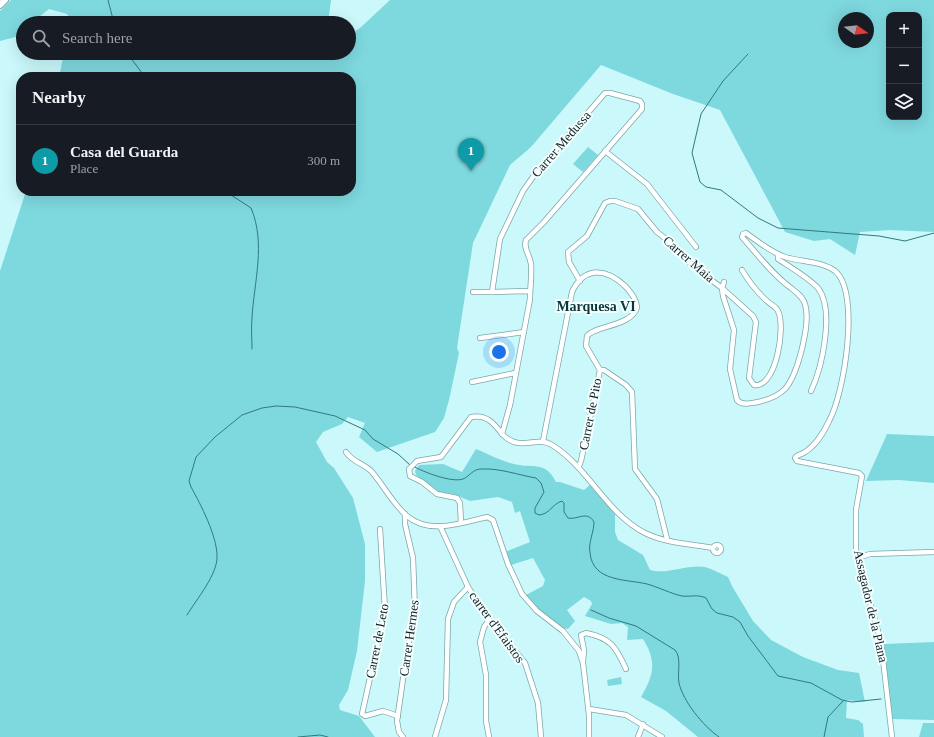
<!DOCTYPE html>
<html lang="en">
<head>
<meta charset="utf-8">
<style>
	body { margin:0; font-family:Georgia,serif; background:#242831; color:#f1f3f6 }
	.controls { position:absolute; right:12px; top:12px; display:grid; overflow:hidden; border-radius:8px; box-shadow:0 4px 16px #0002 }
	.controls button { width:36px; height:36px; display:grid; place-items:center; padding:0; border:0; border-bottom:1px solid #363941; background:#171b24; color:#f1f3f6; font:20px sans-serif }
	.compass { position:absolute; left:838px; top:12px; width:36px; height:36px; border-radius:50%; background:#171b24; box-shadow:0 4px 16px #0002; rotate:105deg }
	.you { position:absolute; left:499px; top:352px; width:14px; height:14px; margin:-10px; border:3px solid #fff; border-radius:50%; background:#1a73e8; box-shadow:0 0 0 6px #1a73e833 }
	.badge { display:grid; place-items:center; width:26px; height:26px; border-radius:50%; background:#ea580c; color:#fff; font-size:13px; font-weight:700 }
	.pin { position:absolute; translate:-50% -33px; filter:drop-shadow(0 1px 2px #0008) }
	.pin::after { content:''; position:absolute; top:21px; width:14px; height:12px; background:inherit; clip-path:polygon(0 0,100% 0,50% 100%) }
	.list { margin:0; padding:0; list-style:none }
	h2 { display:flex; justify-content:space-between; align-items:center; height:52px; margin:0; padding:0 16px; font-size:17px }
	h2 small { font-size:13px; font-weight:400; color:#9ea1a6 }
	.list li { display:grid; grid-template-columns:26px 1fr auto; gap:12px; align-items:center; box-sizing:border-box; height:72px; padding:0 16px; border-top:1px solid #363941 }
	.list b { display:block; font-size:15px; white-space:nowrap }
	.list p { margin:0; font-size:13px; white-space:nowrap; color:#9ea1a6 }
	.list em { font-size:13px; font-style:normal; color:#9ea1a6 }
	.icon { flex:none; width:22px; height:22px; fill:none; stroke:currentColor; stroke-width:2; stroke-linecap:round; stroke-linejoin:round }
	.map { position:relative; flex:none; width:934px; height:737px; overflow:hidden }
	.search { position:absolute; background:#171b24; box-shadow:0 4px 16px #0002; left:16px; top:16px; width:340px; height:44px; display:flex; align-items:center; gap:10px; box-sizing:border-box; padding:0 14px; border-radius:22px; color:#9ea1a6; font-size:15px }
	.panel { position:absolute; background:#171b24; box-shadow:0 4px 16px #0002; left:16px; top:72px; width:340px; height:124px; border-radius:16px }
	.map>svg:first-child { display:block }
</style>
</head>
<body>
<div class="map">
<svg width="934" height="737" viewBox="0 0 934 737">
	<rect width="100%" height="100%" fill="#caf8fb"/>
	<g fill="#7ed9df" fill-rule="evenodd">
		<polygon points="11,0 331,0 328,23 72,23 67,14 49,9 39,17 38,23 23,23 23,35 0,41 0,11"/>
		<path d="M390 0H934V232L890 230 860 232 855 255 830 239 814 241 785 232 720 110 673 94 601 65 531 147 510 165 473 243 457 348 459 353 449 400 444 418 435 432 377 452 359 437 365 423 348 417 342 424 323 432 316 442 327 462 334 468 353 498 365 544V581L357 651 348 690 339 705 340 710 359 716 375 737H0V271L26 191H351V77H59L64 53H349V35L360 28ZM889 15H919V117H889ZM844 18H868V42H844Z"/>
		<polygon points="588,147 598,155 583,172 573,164"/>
		<polygon points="887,434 934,436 934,483 899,480 866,481"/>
		<path d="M476 449C488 454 501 461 514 464 533 469 545 460 556 482H560L584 490 590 485 615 514V532L618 540 643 555 650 570C668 575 686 564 705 567 713 569 721 574 728 577L732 586 753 621 771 640 803 657 838 670 859 673 865 702 847 700 846 718 858 720 863 724 864 737H698L666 711 641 697C654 675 657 661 643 639L627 640 628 627 622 623 611 624 585 616 592 604 591 601 584 597 567 610 575 621 568 629C556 627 532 605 526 595L543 586 545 580 533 558 511 565 505 552 530 542 520 511 515 513 512 502 498 497 470 501 453 494 439 492 416 475 415 471 419 465 443 464 462 472Z"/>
		<polygon points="934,642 934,720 892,719 884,644"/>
		<polygon points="621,677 622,684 608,686 607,680"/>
		<polygon points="923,723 934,723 934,737 919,737"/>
	</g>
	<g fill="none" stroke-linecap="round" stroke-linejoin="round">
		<g stroke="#307a7e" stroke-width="1">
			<polyline points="108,0 114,23"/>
			<polyline points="127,53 145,77"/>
			<polyline points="748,54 723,81 701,114 692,153 700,182 706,187 721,190 758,218 778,228 879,236 905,241 934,233"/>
			<path d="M225 191 251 208C266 243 254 282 252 318 251 329 252 339 252 349"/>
			<path d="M413 466C423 472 452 483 463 479 470 476 473 469 481 469 500 468 518 475 536 478L541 483 544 492 535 508V513L539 515C550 514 552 504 562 501L564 503V512L568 518C578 520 587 510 594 522 594 532 588 543 590 553 593 582 626 579 647 584 658 587 672 594 682 596 691 597 697 594 706 598L712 609 717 613 733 617 740 622 748 636 778 676 811 683 842 700 852 702 881 699"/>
			<path d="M591 610 609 618 636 626 675 650C682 658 677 673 679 683 683 701 703 726 719 737"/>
			<path d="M187 615C196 600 218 574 217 556 217 536 201 505 191 487L189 481 196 457 215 437 242 415 262 408 276 406 295 407 335 416 365 430 373 439 398 454 410 465"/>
			<polyline points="298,737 320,735 328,737"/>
			<polyline points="824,737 828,717 843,701"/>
		</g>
		<defs>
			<g id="minor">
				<polyline points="605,151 647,184 696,247"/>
				<path d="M778 254V259C790 267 809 278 818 288 835 310 822 368 811 391"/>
				<path d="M580 281 569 262 568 252 587 236 605 203 610 201H615L638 209 657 232 671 243 695 268 722 288 723 296 734 330 730 369 737 400C742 406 751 403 758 402 767 400 778 396 785 389 798 374 811 323 805 304 803 297 797 293 791 288 772 274 758 255 742 237L743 234 746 233C759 242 770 252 785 257 801 262 821 261 835 271 861 292 844 395 829 421 824 432 815 446 805 452 801 455 797 454 795 458L797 461 859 473 862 476 856 510V553L881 642 892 737"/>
				<path d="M724 282 722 288 753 316 756 322 749 378 754 385C776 389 786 327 778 311 776 306 771 305 767 301 757 292 749 282 742 270"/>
				<polyline points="473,292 492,292"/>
				<polyline points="480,338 524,332"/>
				<polyline points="600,370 604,370 626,385 632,392 635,469 657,499 667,539"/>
				<polyline points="472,382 515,373"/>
				<path d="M502 434C520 453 536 435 552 445 589 468 606 513 645 533 665 543 691 544 713 548"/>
				<path d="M543 441 572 292C584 266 606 268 625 286 631 293 636 298 637 307 633 326 594 326 587 336L586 346 600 370"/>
				<path d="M346 452C352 462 365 464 372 472 384 486 393 504 407 516 429 535 462 523 487 517L493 520 508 564 522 594 537 611 563 631 579 651 583 663 589 715V737"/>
				<polyline points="579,466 581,461 600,370"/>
				<path d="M461 523 460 503 457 498 437 494 422 482 410 476 409 469 417 461 441 457 471 417C486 414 494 423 502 434L510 405 530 299C530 288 532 275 531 264 530 255 523 249 526 240L544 222 642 109V104L640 101 610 93H605L535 174 523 191 500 239 492 292 530 291"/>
				<polyline points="440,526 468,587 489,620 525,663 538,703 541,737"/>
				<polyline points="380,529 385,610 362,714 365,716 383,711 398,716"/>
				<circle cx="717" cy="549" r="4"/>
				<polyline points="857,558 870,554 934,552"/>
				<path d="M583 661 584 650 581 635 586 633C611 638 616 647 626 669"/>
				<polyline points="589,709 626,715 662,737"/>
				<polyline points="403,737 399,732 397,721 407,651 415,611 413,558 405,524 405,514"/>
				<polyline points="435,737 446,700 448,619 454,602 468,587"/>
				<polyline points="489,737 486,721 486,675 480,642 484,627 489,620"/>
				<polyline points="638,737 643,724"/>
			</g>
			<polyline id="secondary" points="0,5 5,0"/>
		</defs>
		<use href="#minor" stroke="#7ba7a9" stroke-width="6"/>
		<use href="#secondary" stroke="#7ba7a9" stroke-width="8"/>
		<use href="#minor" stroke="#fff" stroke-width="4.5"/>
		<use href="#secondary" stroke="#fff" stroke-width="6"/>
	</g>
	<g text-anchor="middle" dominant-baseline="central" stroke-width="4" stroke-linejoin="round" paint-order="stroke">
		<g font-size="13" fill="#0c1e1f" stroke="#f5fefe">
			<text transform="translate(561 144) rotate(-49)">Carrer Medussa</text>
			<text transform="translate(689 259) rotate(41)">Carrer Maia</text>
			<text transform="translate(590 414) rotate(-79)">Carrer de Pito</text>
			<text transform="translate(871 606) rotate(77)">Assagador de la Plana</text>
			<text transform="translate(497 627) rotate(54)">carrer d'Efaistos</text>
			<text transform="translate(409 638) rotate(-82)">Carrer Hermes</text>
			<text transform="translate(377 641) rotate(-79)">Carrer de Leto</text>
		</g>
		<g font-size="14" font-weight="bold" fill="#083639" stroke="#f5fefe">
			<text x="596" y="306">Marquesa VI</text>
		</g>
	</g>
</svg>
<div class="controls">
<button>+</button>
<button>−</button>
<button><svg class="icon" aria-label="layers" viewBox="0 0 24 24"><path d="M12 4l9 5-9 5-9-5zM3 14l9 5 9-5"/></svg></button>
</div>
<svg class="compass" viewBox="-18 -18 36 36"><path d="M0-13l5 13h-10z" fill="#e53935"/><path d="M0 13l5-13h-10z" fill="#9ea1a6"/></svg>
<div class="you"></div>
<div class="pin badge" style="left:471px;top:171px;background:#0f9aa8">1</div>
<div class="search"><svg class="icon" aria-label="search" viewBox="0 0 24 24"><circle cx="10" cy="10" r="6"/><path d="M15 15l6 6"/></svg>Search here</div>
<section class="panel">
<h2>Nearby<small></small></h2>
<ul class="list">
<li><span class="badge" style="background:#0f9aa8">1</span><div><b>Casa del Guarda</b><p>Place</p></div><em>300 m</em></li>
</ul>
</section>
</div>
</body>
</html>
